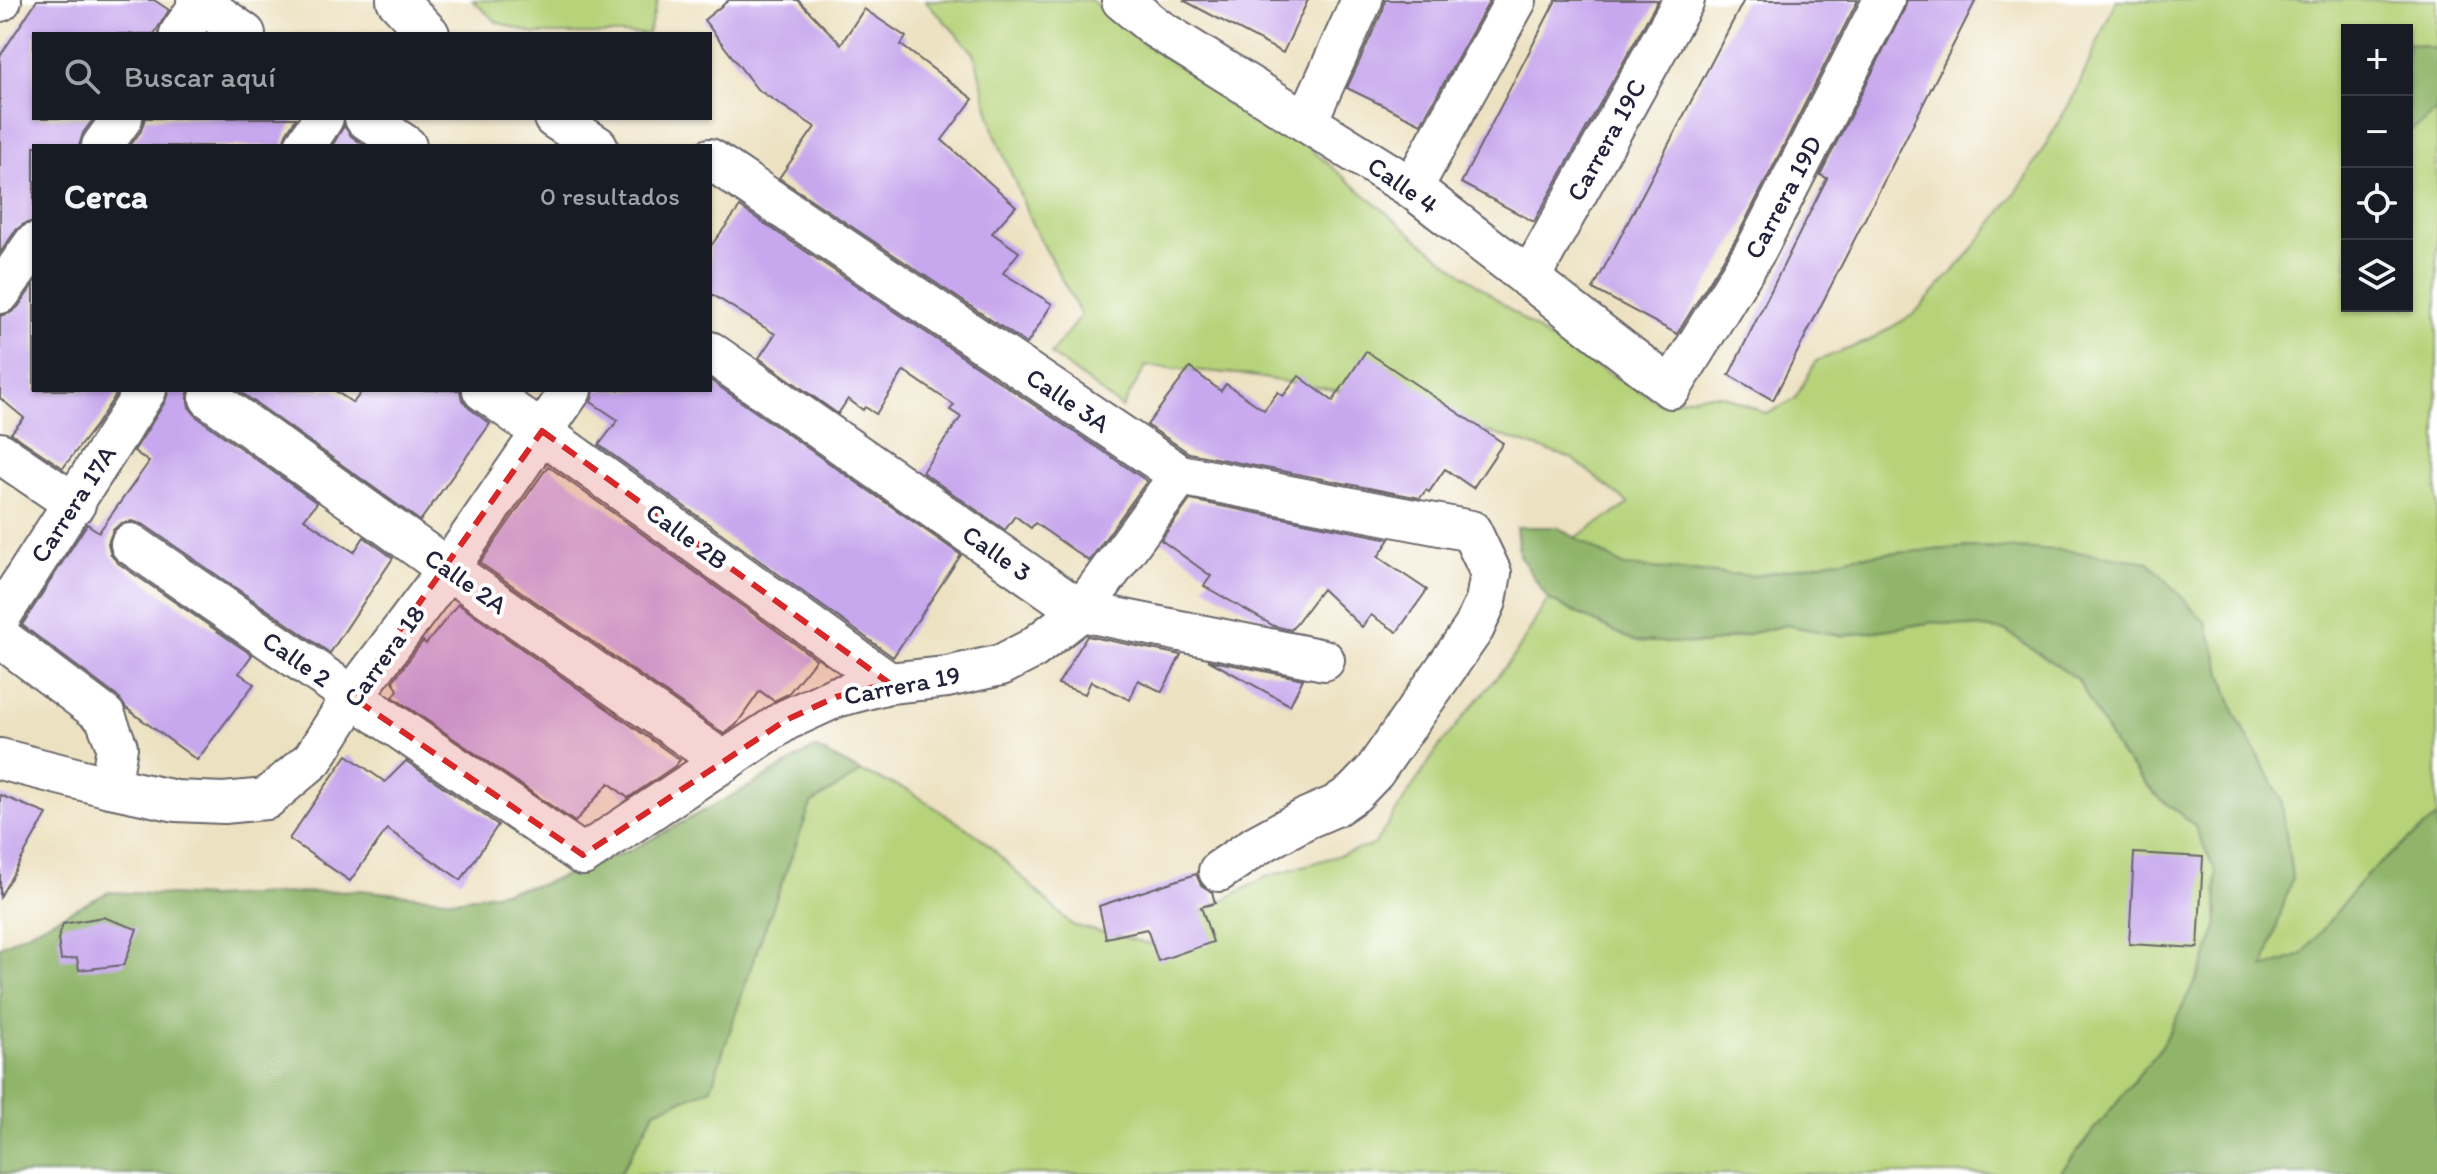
<!DOCTYPE html>
<html lang="es">
<head>
<meta charset="utf-8">
<style>
	body { margin:0; font-family:Itim,sans-serif; background:#20242c; color:#f1f3f6 }
	.controls { position:absolute; right:24px; top:24px; display:grid; overflow:hidden; border-radius:0px; box-shadow:0 2px 6px #0004 }
	.controls button { width:72px; height:72px; display:grid; place-items:center; padding:0; border:0; border-bottom:2px solid #363941; background:#171b24; color:#f1f3f6; font:40px sans-serif }
	.list { margin:0; padding:0; list-style:none }
	h2 { display:flex; justify-content:space-between; align-items:center; height:104px; margin:0; padding:0 32px; font-size:34px }
	h2 small { font-size:26px; font-weight:400; color:#9ea1a6 }
	.icon { flex:none; width:44px; height:44px; fill:none; stroke:currentColor; stroke-width:2; stroke-linecap:round; stroke-linejoin:round }
	.map { position:relative; flex:none; width:2437px; height:1174px; overflow:hidden }
	.search { position:absolute; background:#171b24; box-shadow:0 2px 6px #0004; left:32px; top:32px; width:680px; height:88px; display:flex; align-items:center; gap:20px; box-sizing:border-box; padding:0 28px; border-radius:0px; color:#9ea1a6; font-size:30px }
	.panel { position:absolute; background:#171b24; box-shadow:0 2px 6px #0004; left:32px; top:144px; width:680px; height:248px; border-radius:0px }
	.map>svg:first-child { display:block }
</style>
</head>
<body>
<div class="map">
<svg width="2437" height="1174" viewBox="0 0 2437 1174">
	<rect width="100%" height="100%" fill="#fff"/>
	<filter id="ink" filterUnits="userSpaceOnUse"><feTurbulence type="fractalNoise" baseFrequency=".0125" numOctaves="2"/><feDisplacementMap in="SourceGraphic" scale="16" xChannelSelector="R" yChannelSelector="G"/><feConvolveMatrix kernelMatrix="1 2 1 2 8 2 1 2 1" color-interpolation-filters="sRGB"/></filter>
	<filter id="wash" filterUnits="userSpaceOnUse"><feTurbulence type="fractalNoise" baseFrequency=".006" numOctaves="4" result="noise"/><feDisplacementMap in="SourceGraphic" scale="32" xChannelSelector="R" yChannelSelector="G"/><feGaussianBlur stdDeviation="1.8" result="paint"/><feColorMatrix in="noise" values="0 0 0 0 0 0 0 0 0 0 0 0 0 0 0 0 0 1.4 0 .05"/><feComposite in="paint" operator="in"/></filter>
	<g filter="url(#wash)">
		<rect width="100%" height="100%" fill="#ece1c0"/>
		<g fill="#b6d37a" stroke="#6c7a5a" stroke-width="2">
			<polygon points="472,0 658,0 648,34 535,34 497,22"/>
			<polygon points="925,0 1091,0 1146,46 1222,94 1296,137 1419,240 1546,337 1660,403 1702,395 1723,395 1767,414 1795,399 1816,361 1866,342 1914,314 1968,255 2026,179 2076,92 2116,0 2437,0 2437,49 2407,43 2407,30 2347,30 2347,71 2345,73 2338,113 2347,121 2347,306 2407,306 2407,132 2426,121 2437,110 2437,817 2367,874 2302,955 2263,969 2292,877 2281,798 2235,714 2206,623 2063,550 1972,547 1857,556 1755,576 1624,566 1575,538 1629,504 1573,459 1505,437 1358,394 1238,374 1146,366 1122,408 1051,354 1081,315 1032,224 995,134 974,53"/>
			<polygon points="1548,599 1634,641 1706,644 1786,625 1843,636 1935,622 2006,631 2078,680 2118,752 2156,795 2194,825 2216,871 2218,924 2204,964 2162,1046 2059,1174 620,1174 655,1111 711,1087 754,958 811,804 861,772 908,790 980,837 1072,925 1158,946 1203,911 1266,877 1374,845 1441,744 1515,655"/>
		</g>
		<g fill="#90b56a" stroke="#596c52" stroke-width="2">
			<polygon points="2407,43 2437,49 2437,110 2426,121 2407,132"/>
			<polygon points="1516,527 1557,527 1624,566 1755,576 1857,556 1972,547 2063,550 2149,562 2206,623 2235,714 2281,798 2292,877 2264,968 2302,955 2367,874 2437,817 2437,1174 2059,1174 2162,1046 2204,964 2218,924 2216,872 2194,825 2156,795 2118,752 2078,680 2006,631 1935,622 1843,636 1786,625 1706,644 1634,641 1548,599 1519,555"/>
			<polygon points="815,748 861,772 811,804 754,958 711,1088 655,1111 620,1174 0,1174 0,946 109,892 210,897 359,890 456,900 542,884 633,849 750,786"/>
		</g>
		<g id="blocks">
			<g fill="#c7a7ed">
				<polygon points="37,0 154,0 169,10 154,34 34,34 34,118 94,118 83,133 79,146 34,146 34,221 24,224 16,230 0,253 0,56"/>
				<polygon points="729,0 798,0 841,44 864,9 906,37 901,45 973,99 942,140 1016,206 992,233 1019,252 1003,273 1052,304 1027,344 779,178 815,127 757,89 704,20"/>
				<polygon points="1183,0 1308,0 1283,53"/>
				<polygon points="1385,0 1490,0 1421,124 1347,88 1383,10"/>
				<polygon points="1556,0 1658,0 1534,222 1461,183"/>
				<polygon points="1744,0 1858,0 1737,237 1677,334 1593,289"/>
				<polygon points="1907,0 1976,0 1773,400 1729,375 1827,178 1820,175 1904,10"/>
				<polygon points="145,118 296,118 286,134 282,146 130,146 141,131"/>
				<polygon points="344,126 351,136 365,146 332,146"/>
				<polygon points="740,207 1147,481 1089,561 1035,523 1031,528 1015,516 1005,530 922,472 961,417 950,410 954,405 904,371 876,414 865,407 863,410 848,399 838,414 759,358 775,334 710,293 710,247"/>
				<polygon points="34,284 34,390 119,390 96,425 63,468 11,433 24,418 0,398 0,316 10,313 18,307"/>
				<polygon points="1366,351 1503,443 1473,488 1445,469 1429,492 1426,490 1420,498 1189,453 1147,425 1190,368 1221,391 1226,384 1264,410 1278,392 1283,396 1299,376 1333,401"/>
				<polygon points="710,380 961,555 893,657 599,445 618,420 591,402 594,390 710,390"/>
				<polygon points="169,390 189,390 187,396 189,407 197,417 317,503 304,519 354,552 364,537 393,558 330,653 144,525 132,521 120,524 113,530 108,543 111,555 118,563 252,655 239,673 254,684 197,760 126,708 119,698 22,625 87,524 99,532 149,462 134,451 165,402"/>
				<polygon points="238,390 334,390 353,403 363,390 460,390 462,400 469,408 490,424 420,521"/>
				<polygon points="548,466 816,659 788,694 774,701 760,691 736,725 724,734 480,563"/>
				<polygon points="1190,500 1390,539 1378,557 1427,590 1397,632 1371,615 1362,627 1322,589 1291,630 1274,626 1204,586 1211,576 1161,540"/>
				<polygon points="458,604 680,760 675,766 628,798 609,783 575,822 393,697 398,690 393,681 423,641 426,644"/>
				<polygon points="1087,636 1181,655 1162,692 1138,680 1130,700 1091,681 1085,694 1058,684"/>
				<polygon points="1208,660 1303,679 1290,705"/>
				<polygon points="347,755 385,782 406,761 498,825 461,880 387,829 350,881 289,839"/>
				<polygon points="0,795 47,814 0,897"/>
				<polygon points="2134,853 2203,857 2198,948 2129,944"/>
				<polygon points="1196,874 1201,885 1212,892 1215,903 1201,907 1213,942 1158,961 1147,929 1106,938 1099,906"/>
				<polygon points="103,917 137,929 124,965 79,970 77,958 61,960 58,939 63,924"/>
			</g>
		</g>
	</g>
	<g filter="url(#ink)">
		<use href="#blocks" fill-opacity="0" stroke="#69656a" stroke-width="2"/>
		<g fill="none" stroke-linecap="round" stroke-linejoin="round">
			<defs>
				<g id="street">
					<polyline points="197,0 245,34"/>
					<polyline points="397,0 429,34"/>
					<polyline points="1122,0 1156,28 1412,188 1671,388 1757,248 1884,0"/>
					<polyline points="0,1 1,0"/>
					<polyline points="180,34 201,3"/>
					<polyline points="365,118 406,146"/>
					<polyline points="554,118 597,146"/>
					<polyline points="1307,121 1362,0"/>
					<polyline points="102,146 122,118"/>
					<polyline points="305,146 323,118"/>
					<polyline points="710,159 1180,475 1471,531 1491,573 1486,601 1474,628 1374,772 1354,793 1335,806 1307,818 1257,845 1219,871"/>
					<polyline points="1412,188 1516,0"/>
					<polyline points="1529,279 1684,0"/>
					<polyline points="0,293 34,244"/>
					<polyline points="710,352 1081,611 1324,660"/>
					<polyline points="483,390 889,683"/>
					<polyline points="210,398 448,569 724,762"/>
					<polyline points="0,453 75,504"/>
					<polyline points="131,544 583,855 786,720 836,697 889,683 947,677 1001,665 1032,649 1081,611 1180,475"/>
					<polyline points="0,617 146,390"/>
					<polyline points="0,637 105,716 117,747 110,787"/>
					<polyline points="0,759 110,787 176,801 224,803 266,799 313,759 352,697 448,569 571,390"/>
				</g>
			</defs>
			<use href="#street" stroke="#69656a" stroke-width="44"/>
			<use href="#street" stroke="#fff" stroke-width="40"/>
		</g>
	</g>
	<path fill="#d62828" fill-opacity="0.2" stroke="#d62828" stroke-width="6" stroke-dasharray="16 10" stroke-linejoin="round" d="M542 431 889 683 836 697 786 720 583 855 352 697Z"/>
	<g text-anchor="middle" dominant-baseline="central" stroke-width="8" stroke-linejoin="round" paint-order="stroke">
		<g font-size="26" fill="#22223b" stroke="#fff">
			<text transform="translate(1606 140) rotate(-61)">Carrera 19C</text>
			<text transform="translate(1403 185) rotate(35)">Calle 4</text>
			<text transform="translate(1783 197) rotate(-62)">Carrera 19D</text>
			<text transform="translate(1068 400) rotate(34)">Calle 3A</text>
			<text transform="translate(73 504) rotate(-57)">Carrera 17A</text>
			<text transform="translate(687 536) rotate(36)">Calle 2B</text>
			<text transform="translate(997 553) rotate(35)">Calle 3</text>
			<text transform="translate(466 581) rotate(35)">Calle 2A</text>
			<text transform="translate(384 656) rotate(-54)">Carrera 18</text>
			<text transform="translate(297 659) rotate(35)">Calle 2</text>
			<text transform="translate(902 685) rotate(-11)">Carrera 19</text>
		</g>
	</g>
</svg>
<div class="controls">
<button>+</button>
<button>−</button>
<button><svg class="icon" aria-label="locate" viewBox="0 0 24 24"><circle cx="12" cy="12" r="6"/><path d="M12 2v4M12 18v4M2 12h4M18 12h4"/></svg></button>
<button><svg class="icon" aria-label="layers" viewBox="0 0 24 24"><path d="M12 4l9 5-9 5-9-5zM3 14l9 5 9-5"/></svg></button>
</div>
<div class="search"><svg class="icon" aria-label="search" viewBox="0 0 24 24"><circle cx="10" cy="10" r="6"/><path d="M15 15l6 6"/></svg>Buscar aquí</div>
<section class="panel">
<h2>Cerca<small>0 resultados</small></h2>
<ul class="list">
</ul>
</section>
</div>
</body>
</html>
